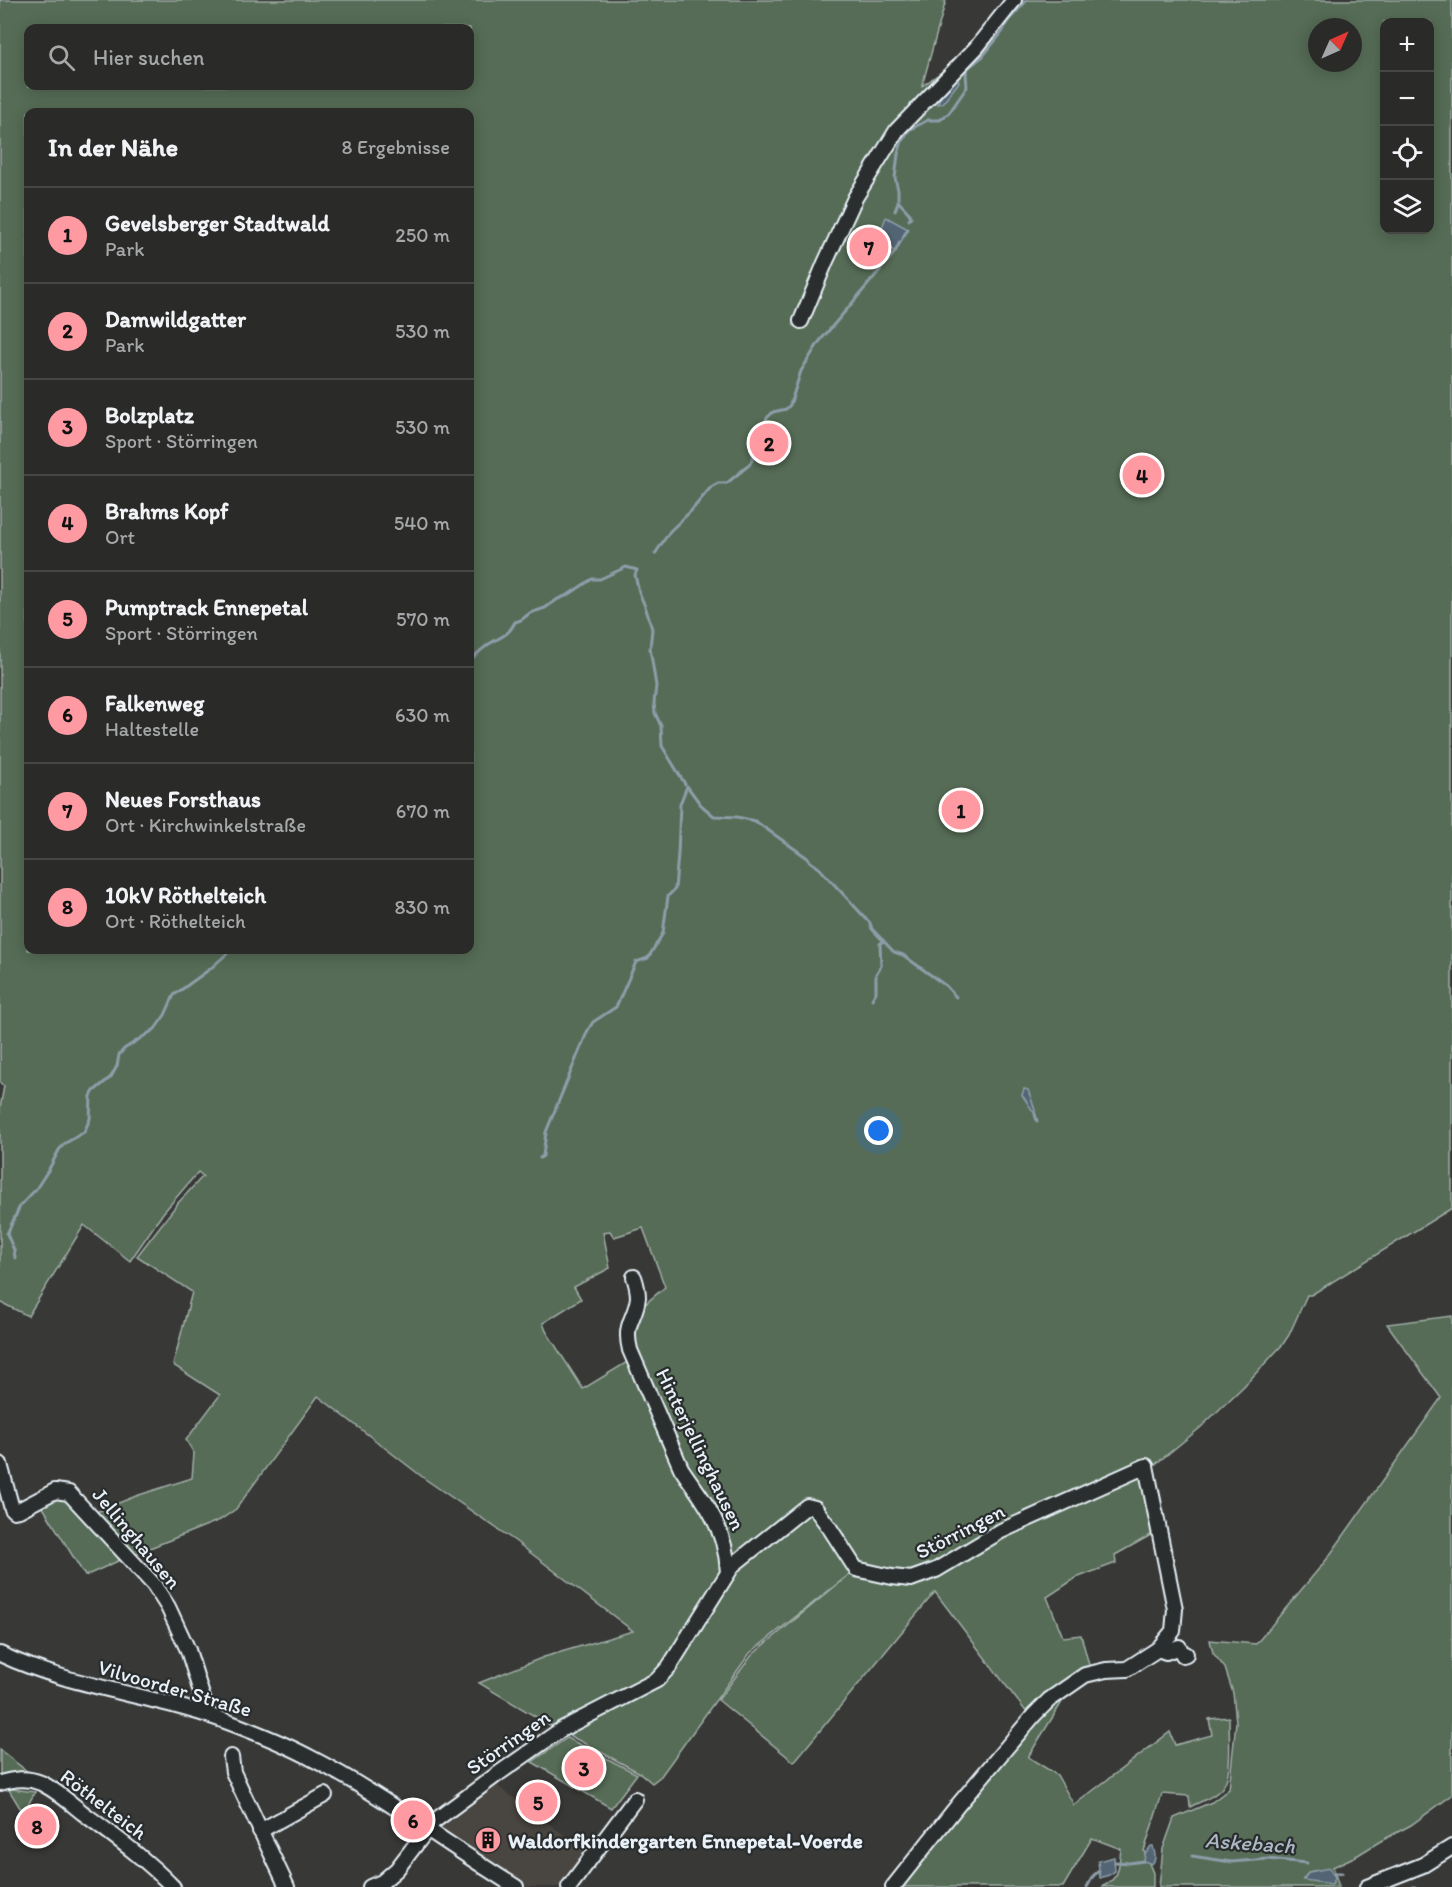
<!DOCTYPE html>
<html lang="de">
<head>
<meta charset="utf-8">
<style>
	body { margin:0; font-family:Itim,sans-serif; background:#323230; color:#f1f3f6 }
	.controls { position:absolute; right:18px; top:18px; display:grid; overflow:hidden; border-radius:12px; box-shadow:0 3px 15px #0003 }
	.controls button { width:54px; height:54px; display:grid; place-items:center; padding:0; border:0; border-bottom:2px solid #464645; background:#2a2a28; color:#f1f3f6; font:30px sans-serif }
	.compass { position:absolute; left:1308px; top:18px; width:54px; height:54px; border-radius:50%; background:#2a2a28; box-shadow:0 3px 15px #0003; rotate:45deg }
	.you { position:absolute; left:879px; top:1131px; width:21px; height:21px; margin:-15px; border:4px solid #fff; border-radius:50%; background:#1a73e8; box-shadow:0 0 0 9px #1a73e833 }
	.badge { display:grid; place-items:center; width:39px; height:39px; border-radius:50%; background:#ff9aa2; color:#111; font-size:20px; font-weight:700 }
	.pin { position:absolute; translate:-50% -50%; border:3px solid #fff; box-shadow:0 2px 6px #0006 }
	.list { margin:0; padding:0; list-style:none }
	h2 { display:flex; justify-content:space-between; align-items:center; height:78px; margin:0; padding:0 24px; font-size:26px }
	h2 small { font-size:20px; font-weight:400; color:#a5a7a8 }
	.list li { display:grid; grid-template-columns:39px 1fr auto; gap:18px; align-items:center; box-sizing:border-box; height:96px; padding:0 24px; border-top:2px solid #464645 }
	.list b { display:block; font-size:22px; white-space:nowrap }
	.list p { margin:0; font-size:20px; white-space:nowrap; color:#a5a7a8 }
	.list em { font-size:20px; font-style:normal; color:#a5a7a8 }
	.icon { flex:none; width:33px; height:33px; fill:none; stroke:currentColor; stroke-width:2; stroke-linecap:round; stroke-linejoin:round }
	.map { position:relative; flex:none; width:1452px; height:1887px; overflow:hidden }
	.search { position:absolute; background:#2a2a28; box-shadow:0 3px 15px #0003; left:24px; top:24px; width:450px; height:66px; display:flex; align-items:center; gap:15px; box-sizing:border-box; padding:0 21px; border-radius:12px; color:#a5a7a8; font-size:22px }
	.panel { position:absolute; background:#2a2a28; box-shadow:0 3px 15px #0003; left:24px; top:108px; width:450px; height:846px; border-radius:12px }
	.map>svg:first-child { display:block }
</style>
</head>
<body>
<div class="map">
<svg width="1452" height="1887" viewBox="0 0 1452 1887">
	<rect width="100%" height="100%" fill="#383836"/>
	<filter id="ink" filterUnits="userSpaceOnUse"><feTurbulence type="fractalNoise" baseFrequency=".0167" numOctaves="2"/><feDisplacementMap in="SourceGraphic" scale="12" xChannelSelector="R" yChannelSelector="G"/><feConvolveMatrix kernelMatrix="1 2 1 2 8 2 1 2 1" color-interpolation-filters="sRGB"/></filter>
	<g filter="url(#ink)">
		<polygon fill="#494540" points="492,1782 586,1851 561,1887 528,1887 435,1828"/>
		<g fill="#576c57" stroke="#a0aea8" stroke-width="1.5" fill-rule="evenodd">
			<path d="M0 0H946L922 86 961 58 1017 0H1452V1208L1311 1295H1307L1289 1335 1283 1344 1244 1386 1200 1428 1147 1471 1158 1531 1115 1555 1116 1563 1076 1578 1047 1597 1063 1637 1081 1635 1089 1665 1085 1675 1048 1700 1030 1717 935 1592 794 1762 718 1700 752 1655 856 1569 863 1570 857 1568 839 1541 856 1569 750 1653 661 1776 652 1783 640 1773 561 1731 659 1681 670 1669 729 1573 765 1540 762 1539 729 1568V1557L725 1541 715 1516 684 1469 632 1349C624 1316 643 1306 665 1287L643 1228 614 1237 610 1231 603 1232 610 1268 574 1287 581 1299 543 1323 546 1331 583 1389 632 1359 680 1469 712 1519 726 1557 725 1570 668 1667 657 1678 558 1730 479 1683 544 1657 633 1631 515 1541 425 1479 318 1396 236 1509 220 1520 132 1555 91 1514 136 1496 192 1478 194 1453 186 1440 220 1395 173 1365 192 1292 137 1256 178 1203 203 1176 198 1172 163 1213 130 1261 84 1225 28 1316 0 1302V1108L4 1086 0 1083ZM1384 22H1430V230H1384ZM1317 27H1353V63H1317ZM28 28H470V86H28ZM28 112H470V950H28Z"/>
			<path d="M1452 1316V1795L1411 1825 1379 1842 1358 1855 1333 1867 1339 1887H1159L1163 1849 1174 1818 1212 1802 1229 1789 1236 1722 1233 1693 1225 1668 1213 1653 1210 1640 1256 1644 1327 1559 1441 1398 1387 1324ZM1318 1870 1332 1884 1303 1879 1309 1872Z"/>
			<polygon points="66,1495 127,1557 85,1576 39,1501"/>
			<path d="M1067 1694 1028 1757 1057 1775 1074 1805 1170 1732 1175 1745 1212 1735 1209 1719 1229 1717C1229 1734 1232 1768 1225 1783 1220 1795 1201 1801 1190 1807L1189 1796 1162 1794 1144 1851 1153 1873V1887H1102C1121 1877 1118 1869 1121 1849L1092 1838 1063 1887H898L1028 1729Z"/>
			<polygon points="567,1738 637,1774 611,1808 532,1762"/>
			<polygon points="0,1750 28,1772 0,1775"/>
			<polygon points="530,1788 553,1806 546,1816 522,1798"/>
			<polygon points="12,1789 35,1792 25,1810 20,1808 9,1790"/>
		</g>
		<g fill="#526575" stroke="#8e9da9" stroke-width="1.5">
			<polygon points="958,79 959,82 943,103 938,104 938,101 952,83"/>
			<polygon points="886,217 908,229 895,252 881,241 881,230"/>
			<polygon points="1024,1089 1028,1090 1035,1110 1035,1114 1022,1095"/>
			<path d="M1151 1846H1153C1154 1852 1158 1858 1152 1864L1144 1861 1145 1854Z"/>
			<polygon points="1114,1857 1115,1871 1109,1875 1100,1878 1098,1861"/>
			<polygon points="1329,1868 1335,1877 1332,1884 1303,1880 1309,1872"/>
		</g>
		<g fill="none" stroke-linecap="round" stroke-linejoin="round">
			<g stroke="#8e9da9" stroke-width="3">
				<polyline points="895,211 898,202"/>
				<polyline points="909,220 911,217 909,213 898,201 898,190 895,178 898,154 902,141 909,130 928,120 940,120 949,113 967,87 966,74 968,68 983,56 1003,31 1007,22 1027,0"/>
				<polyline points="903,237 908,229"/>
				<polyline points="655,554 670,531 691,511 711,487 718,483 727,483 749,465 753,459 752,442 761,431 767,418 773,412 786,409 790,405 801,371 819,342 865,288 895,252 900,242"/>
				<path d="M470 660C476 655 482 649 489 644 501 637 509 635 515 622L521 620 530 613 545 608 558 599 568 595 592 579H600L626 567 637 570 635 575 639 592 646 609 652 629 650 648 656 686 654 703 655 713 661 726 662 746 685 784"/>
				<polyline points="872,999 876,992 876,974 881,966 880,944 883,940"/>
				<polyline points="1035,1114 1037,1121"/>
				<polyline points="540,1158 543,1156 546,1132 588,1030 593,1022 616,1007 636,962 648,958 663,933 668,896 675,889 678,854 680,804 687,786 701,805 714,816 737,817 755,821 809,859 808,860 819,868 870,923 872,929 894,952 903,955 946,986 956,997"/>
				<polyline points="15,1258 14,1250 7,1234 20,1206 36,1189 49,1169 59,1150 64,1144 84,1132 90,1119 91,1096 94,1091 111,1077 117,1066 119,1055 124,1049 155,1029 165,1015 174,995 210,969 231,950"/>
				<polyline points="1192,1856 1231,1862 1268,1859 1307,1863"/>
				<polyline points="1115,1862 1129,1863 1144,1861"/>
				<polyline points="1333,1873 1342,1873"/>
				<polyline points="1087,1887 1093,1876 1099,1871"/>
				<polyline points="1412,1887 1415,1887"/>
			</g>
			<defs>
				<g id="minor">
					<polyline points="801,321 825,263 855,198 897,130 976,48 1014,0"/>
					<path d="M634 1277C636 1283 638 1290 638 1297 636 1319 623 1322 630 1350L681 1468C688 1479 696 1489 703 1500 717 1521 727 1547 728 1572"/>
					<polyline points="0,1464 12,1509 14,1511 19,1510 55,1491 69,1493 154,1585 168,1607 188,1650 208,1715"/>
					<polyline points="1158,1649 1166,1652 1179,1647 1183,1655 1186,1654"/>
					<path d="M0 1654C75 1689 159 1695 236 1725 262 1735 287 1745 311 1758 383 1795 447 1845 516 1887"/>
					<polyline points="231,1757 233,1772 287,1887"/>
					<path d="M0 1783C14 1779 27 1777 41 1783 56 1790 70 1803 83 1813 114 1836 146 1859 173 1887"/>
					<polyline points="260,1831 325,1795"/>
					<polyline points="370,1887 382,1882 397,1869 433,1822 495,1776 562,1729 657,1680 669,1667 733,1565 807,1506 815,1508 829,1527 856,1569 892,1577 911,1579 936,1570 1001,1531 1146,1466 1175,1609 1173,1631 1158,1649 1127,1669 1106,1670 1085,1675 1049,1700 1034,1715 958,1805 893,1887"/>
					<polyline points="569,1887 635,1799"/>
					<polyline points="1367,1887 1423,1865 1452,1847"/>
				</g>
			</defs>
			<use href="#minor" stroke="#e8f1f8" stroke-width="18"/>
			<use href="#minor" stroke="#2a2d2e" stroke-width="14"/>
		</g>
	</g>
	<defs>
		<symbol id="building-disc" viewBox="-11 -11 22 22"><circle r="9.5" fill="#ff9aa2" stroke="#2a2d2e"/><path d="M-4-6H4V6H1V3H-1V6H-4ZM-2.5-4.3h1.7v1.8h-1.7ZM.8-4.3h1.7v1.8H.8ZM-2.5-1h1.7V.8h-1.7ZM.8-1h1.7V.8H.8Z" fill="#111"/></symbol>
	</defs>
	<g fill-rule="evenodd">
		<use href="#building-disc" x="473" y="1825" width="30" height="30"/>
	</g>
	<g text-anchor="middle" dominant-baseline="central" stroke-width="4.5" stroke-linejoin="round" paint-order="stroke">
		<g font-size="21" fill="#e8f1f8" stroke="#2a2d2e">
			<text transform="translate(701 1449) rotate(64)">Hinterjellinghausen</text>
			<text transform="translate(960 1531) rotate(-27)">Störringen</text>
			<text transform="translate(137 1538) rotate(50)">Jellinghausen</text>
			<text transform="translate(175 1688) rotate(16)">Vilvoorder Straße</text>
			<text transform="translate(508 1742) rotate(-35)">Störringen</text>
			<text transform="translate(104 1804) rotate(37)">Röthelteich</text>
		</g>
		<g font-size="21" font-weight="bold" fill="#e8f1f8" stroke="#2a2d2e" text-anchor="start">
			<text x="508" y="1840">Waldorfkindergarten Ennepetal-Voerde</text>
		</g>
		<g font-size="22" font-style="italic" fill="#acb9c4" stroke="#2a2d2e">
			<text transform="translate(1250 1843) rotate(4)">Askebach</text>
		</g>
	</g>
</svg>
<div class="controls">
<button>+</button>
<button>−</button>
<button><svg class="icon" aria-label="locate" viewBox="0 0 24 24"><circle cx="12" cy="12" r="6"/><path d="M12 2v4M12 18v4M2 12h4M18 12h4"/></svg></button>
<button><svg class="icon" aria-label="layers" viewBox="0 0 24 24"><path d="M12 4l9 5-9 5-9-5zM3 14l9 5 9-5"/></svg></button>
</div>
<svg class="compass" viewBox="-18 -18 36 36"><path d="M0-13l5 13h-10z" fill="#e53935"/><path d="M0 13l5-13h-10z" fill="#a5a7a8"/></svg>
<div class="you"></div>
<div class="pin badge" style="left:961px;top:810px">1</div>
<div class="pin badge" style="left:769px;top:443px">2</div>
<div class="pin badge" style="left:584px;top:1768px">3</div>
<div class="pin badge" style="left:1142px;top:475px">4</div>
<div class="pin badge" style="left:538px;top:1802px">5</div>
<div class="pin badge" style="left:413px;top:1820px">6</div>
<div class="pin badge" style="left:869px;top:247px">7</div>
<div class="pin badge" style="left:37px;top:1826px">8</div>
<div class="search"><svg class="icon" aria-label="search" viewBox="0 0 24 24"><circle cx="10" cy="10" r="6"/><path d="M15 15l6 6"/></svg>Hier suchen</div>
<section class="panel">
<h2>In der Nähe<small>8 Ergebnisse</small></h2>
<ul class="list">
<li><span class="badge">1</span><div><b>Gevelsberger Stadtwald</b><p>Park</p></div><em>250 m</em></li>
<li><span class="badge">2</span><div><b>Damwildgatter</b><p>Park</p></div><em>530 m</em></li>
<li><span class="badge">3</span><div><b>Bolzplatz</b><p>Sport · Störringen</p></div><em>530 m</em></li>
<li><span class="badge">4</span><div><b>Brahms Kopf</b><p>Ort</p></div><em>540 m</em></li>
<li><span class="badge">5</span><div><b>Pumptrack Ennepetal</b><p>Sport · Störringen</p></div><em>570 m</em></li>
<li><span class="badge">6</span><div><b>Falkenweg</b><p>Haltestelle</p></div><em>630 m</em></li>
<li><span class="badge">7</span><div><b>Neues Forsthaus</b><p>Ort · Kirchwinkelstraße</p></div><em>670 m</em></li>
<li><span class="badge">8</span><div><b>10kV Röthelteich</b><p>Ort · Röthelteich</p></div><em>830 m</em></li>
</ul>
</section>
</div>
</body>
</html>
